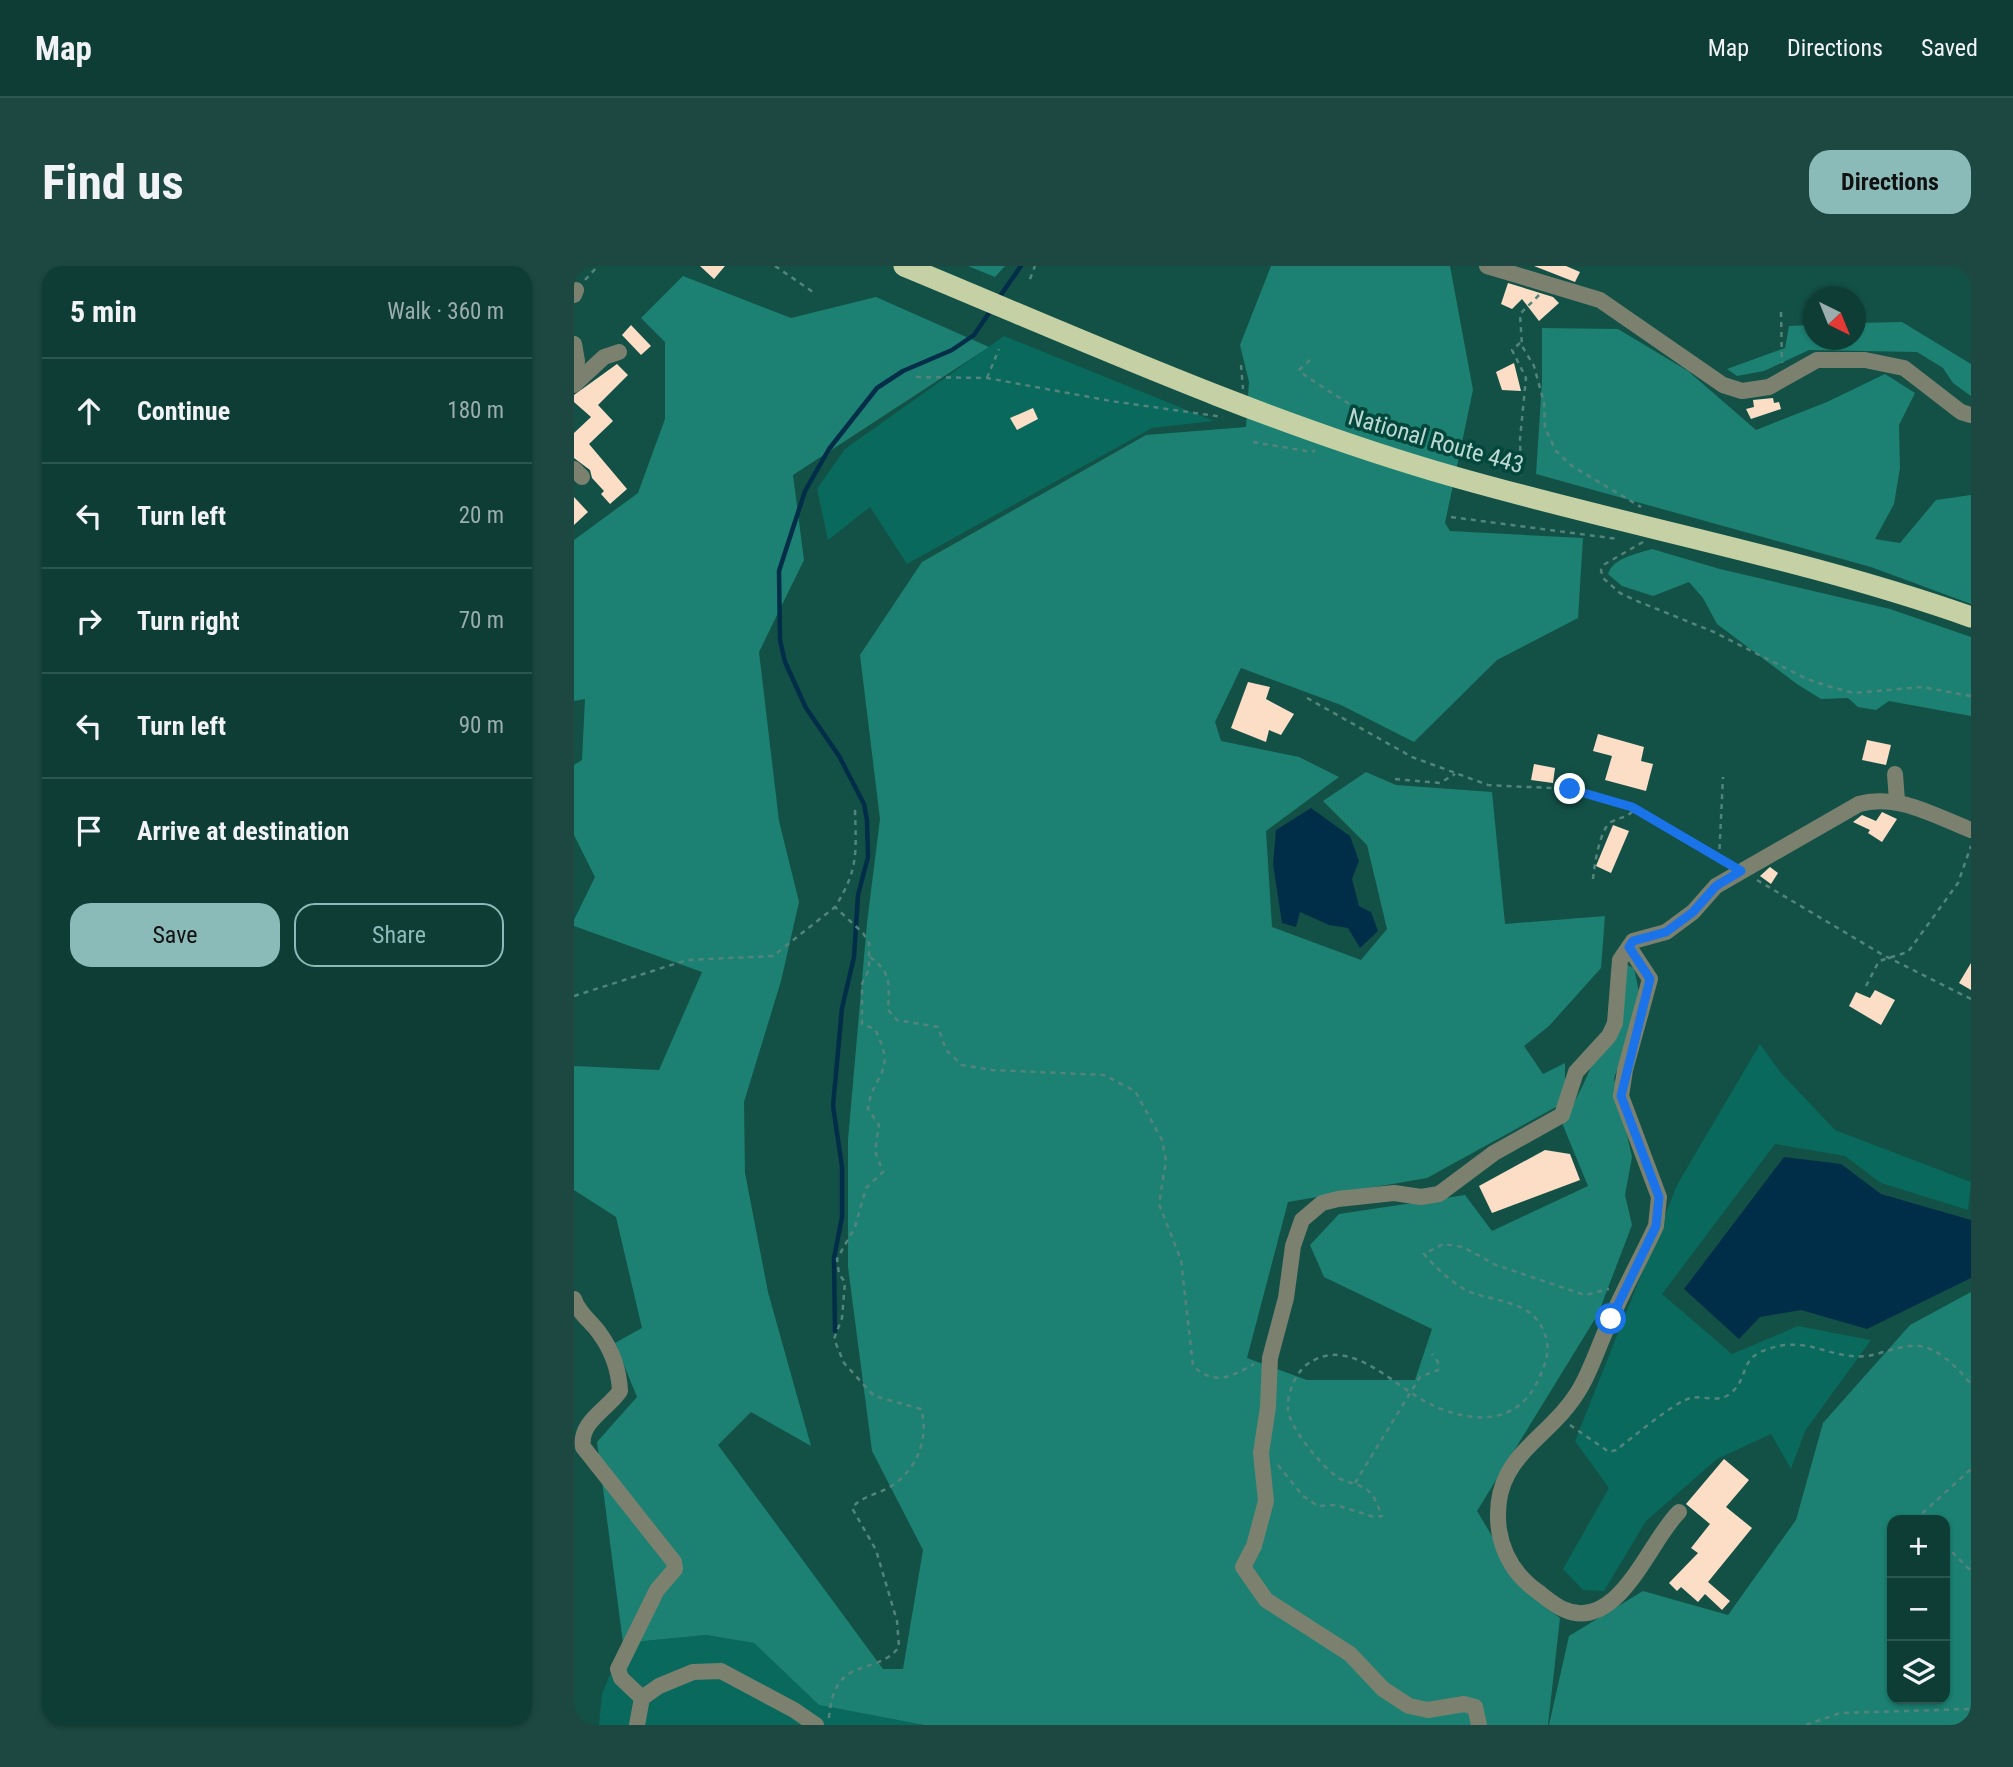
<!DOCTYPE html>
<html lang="en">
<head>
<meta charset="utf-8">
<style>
	body { margin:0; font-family:"Roboto Condensed",sans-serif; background:#1c4841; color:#f1f3f6 }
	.controls { position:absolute; right:21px; bottom:21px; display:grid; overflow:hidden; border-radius:14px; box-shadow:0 2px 5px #0004 }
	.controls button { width:63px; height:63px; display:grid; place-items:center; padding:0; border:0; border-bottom:2px solid #2e5650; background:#0e3d35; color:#f1f3f6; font:35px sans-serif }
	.compass { position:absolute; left:1229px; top:21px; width:63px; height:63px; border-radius:50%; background:#0e3d35; box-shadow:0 2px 5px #0004; rotate:137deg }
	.stop { position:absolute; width:21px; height:21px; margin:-16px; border:5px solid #1a73e8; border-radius:50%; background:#fff }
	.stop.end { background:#1a73e8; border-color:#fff; box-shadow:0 2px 7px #0008 }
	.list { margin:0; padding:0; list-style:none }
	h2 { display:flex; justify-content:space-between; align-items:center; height:91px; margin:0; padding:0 28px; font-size:30px }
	h2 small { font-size:23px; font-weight:400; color:#9baead }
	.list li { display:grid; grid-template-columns:46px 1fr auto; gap:21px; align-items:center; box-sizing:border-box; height:105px; padding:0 28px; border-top:2px solid #2e5650 }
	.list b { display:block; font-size:26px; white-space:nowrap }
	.list em { font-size:23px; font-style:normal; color:#9baead }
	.actions { display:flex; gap:14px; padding:21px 28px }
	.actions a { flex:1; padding:16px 0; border:2px solid #8bbbb9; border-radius:21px; text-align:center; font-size:24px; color:#8bbbb9 }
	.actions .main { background:#8bbbb9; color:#111 }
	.icon { flex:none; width:38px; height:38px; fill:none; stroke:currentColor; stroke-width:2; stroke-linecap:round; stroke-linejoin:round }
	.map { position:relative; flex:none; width:1397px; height:1459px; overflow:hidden; border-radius:21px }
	header { display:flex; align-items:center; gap:42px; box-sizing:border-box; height:98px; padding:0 35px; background:#0e3d35; border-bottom:2px solid #2e5650 }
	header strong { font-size:33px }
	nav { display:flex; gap:38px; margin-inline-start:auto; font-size:24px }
	.intro { display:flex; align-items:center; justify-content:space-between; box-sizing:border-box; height:168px; padding:0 42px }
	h1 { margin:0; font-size:49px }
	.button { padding:18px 32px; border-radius:21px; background:#8bbbb9; color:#111; font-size:24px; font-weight:700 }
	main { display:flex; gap:42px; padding:0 42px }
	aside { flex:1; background:#0e3d35; border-radius:21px; box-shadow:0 2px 5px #0004 }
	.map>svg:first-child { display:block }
</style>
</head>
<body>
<header>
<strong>Map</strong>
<nav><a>Map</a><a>Directions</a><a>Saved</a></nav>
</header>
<div class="intro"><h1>Find us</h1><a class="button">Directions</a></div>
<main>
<aside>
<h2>5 min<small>Walk · 360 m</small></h2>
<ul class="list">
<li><svg class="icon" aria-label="ahead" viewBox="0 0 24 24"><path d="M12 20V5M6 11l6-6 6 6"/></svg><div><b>Continue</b></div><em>180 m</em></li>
<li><svg class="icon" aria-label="left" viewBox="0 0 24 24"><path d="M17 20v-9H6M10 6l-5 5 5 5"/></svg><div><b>Turn left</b></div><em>20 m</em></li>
<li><svg class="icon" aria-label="right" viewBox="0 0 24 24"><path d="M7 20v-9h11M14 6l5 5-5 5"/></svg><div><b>Turn right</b></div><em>70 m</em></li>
<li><svg class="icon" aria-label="left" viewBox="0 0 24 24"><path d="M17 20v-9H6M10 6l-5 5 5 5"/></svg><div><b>Turn left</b></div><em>90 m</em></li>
<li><svg class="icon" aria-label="arrive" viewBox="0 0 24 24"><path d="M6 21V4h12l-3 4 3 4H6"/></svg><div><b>Arrive at destination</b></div></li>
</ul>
<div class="actions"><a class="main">Save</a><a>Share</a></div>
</aside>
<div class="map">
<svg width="1397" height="1459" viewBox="0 0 1397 1459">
	<rect width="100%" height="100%" fill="#135147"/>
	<g fill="#08695c">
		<polygon points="430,70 640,155 578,162 333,298 296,241 254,274 243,223 271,183"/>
		<polygon points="1186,778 1206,806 1261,864 1397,916 1394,944 1307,917 1271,890 1201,878 1088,1028 1158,1088 1224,1060 1297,1074 1231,1165 1217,1203 1197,1168 1143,1193 1072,1255 1030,1325 1009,1324 989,1303 1035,1222 1001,1175 1103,919"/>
		<polygon points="132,1369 180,1377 245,1439 350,1459 25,1459 28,1428 49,1377"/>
	</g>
	<g fill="#1c8172" fill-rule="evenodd">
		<polygon points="394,0 431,0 421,11"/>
		<path d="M697 0H876L899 124 871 257 876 265 1009 272 1004 352 923 394 840 476 767 439 667 402 641 456 647 475 725 491 765 511 692 565 698 661 787 694 813 663 793 579 749 535 792 506 822 519 918 526 931 658 1031 650 1027 702 975 760 950 780 969 808 991 797V836L853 912 714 936 673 1092 733 1114H841L858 1063 750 1011 736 979 765 948 891 929 918 965 1014 920 988 857C1019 809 1035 753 1053 699L1060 702 1065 726 1063 750 1040 812 1058 891 1051 929 1058 959 1024 1048 903 1245 951 1325 986 1352 974 1459H350L245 1439 180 1377 132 1369 49 1377 23 1176 63 1131 41 1077 68 1062 42 951 0 924V800L85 804 128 706 0 660V654L21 611 0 569V499L8 494 11 433 0 435V274L64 227 91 153V76L67 52 109 10 217 52 302 31 415 81 219 209 230 294 185 386 205 555 225 636 207 715 170 836 171 907 194 1026 237 1180 177 1146 144 1179 309 1403H329L349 1284 298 1185 274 1001V874L293 657 306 553 286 389 348 296 572 169 672 161 675 116 666 79Z"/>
		<polygon points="1328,56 1397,98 1397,130 1379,117 1369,102 1343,86 1235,84 1190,105 1163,110 1153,103 1211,82 1215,60 1239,59 1240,74 1282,74 1282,57"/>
		<polygon points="968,62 1044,63 1114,105 1182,164 1253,136 1311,108 1341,127 1325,159 1326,202 1320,238 1301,273 1326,277 1362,234 1397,229 1397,338 1297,301 962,208 968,116"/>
		<path d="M1078 283 1146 303 1316 343 1397 371V450L1315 435 1302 444 1284 441 1274 432 1247 433 1223 418 1143 358 1129 332 1115 316 1079 330 1048 320 1034 308C1039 292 1062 288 1078 283Z"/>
		<path d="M1397 1026V1459H975L995 1370 1069 1325 1154 1349 1222 1254 1249 1157 1336 1059ZM1318 1254H1371V1433H1318Z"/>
	</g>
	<g fill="#002e49">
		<polygon points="737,542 776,570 785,595 778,613 785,640 797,646 804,665 786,682 774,662 755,659 726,646 722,661 708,657 699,598 702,564"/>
		<polygon points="1210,891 1267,898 1307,928 1397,954 1397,1012 1293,1063 1227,1044 1186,1051 1165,1073 1110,1023"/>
	</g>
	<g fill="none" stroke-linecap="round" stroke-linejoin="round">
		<g stroke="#002e49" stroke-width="4.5">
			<polyline points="424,33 447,0"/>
			<polyline points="261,1065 260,992 268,951 268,901 259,840 268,742 280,691 284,629 294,591 293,554 290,538 265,490 232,442 211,396 206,374 205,305 231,225 255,183 303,122 329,105 378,84 400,69 417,44"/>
		</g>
	</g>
	<g fill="#fcdec7">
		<polygon points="126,0 151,0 140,13"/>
		<polygon points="960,0 992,0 1006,6 1001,16"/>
		<polygon points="934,17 979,31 985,37 965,55 948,33 938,43 927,38"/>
		<polygon points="57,59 77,80 67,89 48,69"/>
		<polygon points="940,97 947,125 928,124 922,106"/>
		<polygon points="43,98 54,109 24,139 39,155 15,178 53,223 36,238 27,228 30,225 18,212 16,204 0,192 0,167 17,151 0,136 0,129"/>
		<polygon points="1199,132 1200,137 1205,136 1207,143 1177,153 1172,143 1180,141 1179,134"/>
		<polygon points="459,142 464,153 443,164 436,152"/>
		<polygon points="0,231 14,246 0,259"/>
		<polygon points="674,416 696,421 692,433 720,448 707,469 695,464 692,476 657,462"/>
		<polygon points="1024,468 1070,481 1067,495 1079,498 1072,525 1031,514 1038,490 1019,485"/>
		<polygon points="1293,474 1317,479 1312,499 1288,494"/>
		<polygon points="960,498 981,502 979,517 957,514"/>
		<polygon points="1308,546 1323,553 1308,576 1294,567 1296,564 1279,556 1288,549 1302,555"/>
		<polygon points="1039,559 1055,565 1037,607 1022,600"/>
		<polygon points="1196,601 1204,607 1197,618 1186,610"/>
		<polygon points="1397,697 1397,724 1385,717"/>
		<polygon points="1301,724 1321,734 1307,759 1275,740 1282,726 1296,732"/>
		<polygon points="971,884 996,888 1006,914 918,947 905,920"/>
		<polygon points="1150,1193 1175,1214 1152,1241 1178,1262 1134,1316 1156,1335 1148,1344 1131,1328 1124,1336 1107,1321 1103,1325 1095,1317 1124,1287 1117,1282 1136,1258 1112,1238"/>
	</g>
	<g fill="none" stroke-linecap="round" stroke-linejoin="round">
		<g stroke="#53847c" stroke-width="2.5" stroke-dasharray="5 5" stroke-linecap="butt">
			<polyline points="201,0 239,26"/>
			<polyline points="456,13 461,0"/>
			<polyline points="11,14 24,0"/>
			<polyline points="965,29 946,48 948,80 960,100 970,137 971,162 982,185 998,200 1067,241"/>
			<polyline points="1207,46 1208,97"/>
			<polyline points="946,77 938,84 952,112 946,173 947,210"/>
			<polyline points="736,94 725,104 733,111 841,180"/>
			<polyline points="667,99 669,123"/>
			<polyline points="342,111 413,112 537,135 649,151"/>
			<polyline points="413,112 425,83"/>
			<polyline points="679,176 738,186 741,184"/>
			<polyline points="877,251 1044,273"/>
			<polyline points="1069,276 1031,298 1027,304 1029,312 1046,327 1063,335 1140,366 1233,413 1257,421 1280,427 1348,421 1397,430"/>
			<polyline points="733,432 838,491 914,519 996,523 1058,541 1153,597"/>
			<polyline points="821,513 866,517 881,508"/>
			<polyline points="1145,593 1149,511"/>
			<path d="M1019 613C1020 601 1026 562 1037 556 1048 550 1052 553 1061 543"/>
			<polyline points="1183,614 1309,689 1397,733"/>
			<path d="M296 691C318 707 315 718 314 744L323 754 364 761 372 784 388 799 418 804 530 809 561 825 588 874 592 895 585 938 607 994 619 1100C641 1120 657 1111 680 1098"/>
			<polyline points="1292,720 1305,695 1334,686 1384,617 1397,580"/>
			<path d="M0 730 113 694 199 690 261 641C285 603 282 586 281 544"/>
			<path d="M996 1159 1035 1186 1042 1184C1057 1173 1101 1135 1117 1132 1130 1129 1146 1138 1158 1126 1175 1111 1165 1092 1194 1083 1235 1069 1256 1094 1293 1090 1312 1087 1332 1076 1351 1081 1370 1087 1385 1104 1397 1118"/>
			<path d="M704 1199 729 1230 744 1240 762 1239 800 1251 808 1250C804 1240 801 1230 792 1223 783 1217 772 1217 763 1211 748 1200 715 1162 714 1143 713 1129 720 1110 731 1100 773 1066 818 1119 854 1137 896 1158 944 1161 965 1112 974 1093 978 1077 966 1058 949 1032 914 1036 890 1023 875 1014 861 1001 850 988L869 978 889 981 922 999 1011 1029 1035 1023"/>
			<polyline points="781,1217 846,1111 864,1104 864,1096 858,1088"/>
			<polyline points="1341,1254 1397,1203"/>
			<polyline points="1371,1279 1397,1305"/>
			<path d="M255 1452C260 1387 301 1412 325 1381L323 1355 302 1284 278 1242C287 1231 300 1229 312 1223 341 1208 356 1174 347 1143L300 1130 270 1097 260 1073 268 1052 271 1016 265 1008 263 993 281 961 292 922 309 906 301 885 305 859 294 843C299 805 324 809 301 763L288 758V718L295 703V677L289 667 261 641"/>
			<polyline points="1232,1459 1266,1447 1397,1443"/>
		</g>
		<g stroke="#7c816f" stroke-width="16">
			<polyline points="913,0 1026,34 1149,119 1168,125 1195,121 1243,94 1291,94 1330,102 1387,146 1397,149"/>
			<polyline points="0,29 2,24"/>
			<polyline points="0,78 3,95 0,119"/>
			<polyline points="1,118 30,91 45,86"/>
			<polyline points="0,203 8,211"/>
			<polyline points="1321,508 1323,535"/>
			<path d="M1055 681 1076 713 1051 804 1047 830 1085 931 1082 960C1067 992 1050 1023 1036 1055 1026 1076 1019 1099 1008 1119 977 1176 915 1188 925 1264 929 1289 942 1310 963 1325 971 1331 980 1339 989 1343 1044 1369 1076 1273 1105 1246"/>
			<path d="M0 1033C5 1048 18 1056 26 1068 39 1086 45 1105 46 1125 33 1144 5 1156 9 1181L100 1296 101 1303 83 1324 44 1403 47 1412 68 1432"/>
			<polyline points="63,1459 68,1432 85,1420 119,1406 147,1405 220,1444 242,1459"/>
			<path d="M905 1459 901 1441 890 1438 854 1444 835 1440 809 1423 776 1388 692 1334 669 1301 680 1280 692 1235 687 1187 694 1141 696 1092 712 1032 719 980 728 954 748 937 764 933 820 927 847 931 865 928 920 887 988 849 1002 806 1035 770 1041 757 1046 694 1059 675 1092 666 1119 646 1142 620 1285 538C1323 527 1361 550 1397 564"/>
		</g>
		<path stroke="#c5d1a4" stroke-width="21" d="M330 0C504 72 676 150 857 204 1035 257 1221 289 1397 351"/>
	</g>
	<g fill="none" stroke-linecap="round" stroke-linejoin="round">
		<polyline stroke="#1a73e8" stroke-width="9" points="996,523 1058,541 1167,605 1142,620 1119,646 1092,666 1059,675 1055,681 1076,713 1047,830 1085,931 1082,960 1037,1053"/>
	</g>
	<g text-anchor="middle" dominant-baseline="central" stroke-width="7" stroke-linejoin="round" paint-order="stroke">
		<g font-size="24" fill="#bcd8d2" stroke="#02463c">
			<text transform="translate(862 175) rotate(16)">National Route 443</text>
		</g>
	</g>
</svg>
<div class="controls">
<button>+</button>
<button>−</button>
<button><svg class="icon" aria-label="layers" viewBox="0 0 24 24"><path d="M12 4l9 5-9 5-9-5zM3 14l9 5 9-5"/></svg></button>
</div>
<svg class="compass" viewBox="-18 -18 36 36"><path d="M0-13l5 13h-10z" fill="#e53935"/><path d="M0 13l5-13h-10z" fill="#9baead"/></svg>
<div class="stop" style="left:1037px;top:1053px"></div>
<div class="stop end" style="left:996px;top:523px"></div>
</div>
</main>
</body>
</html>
